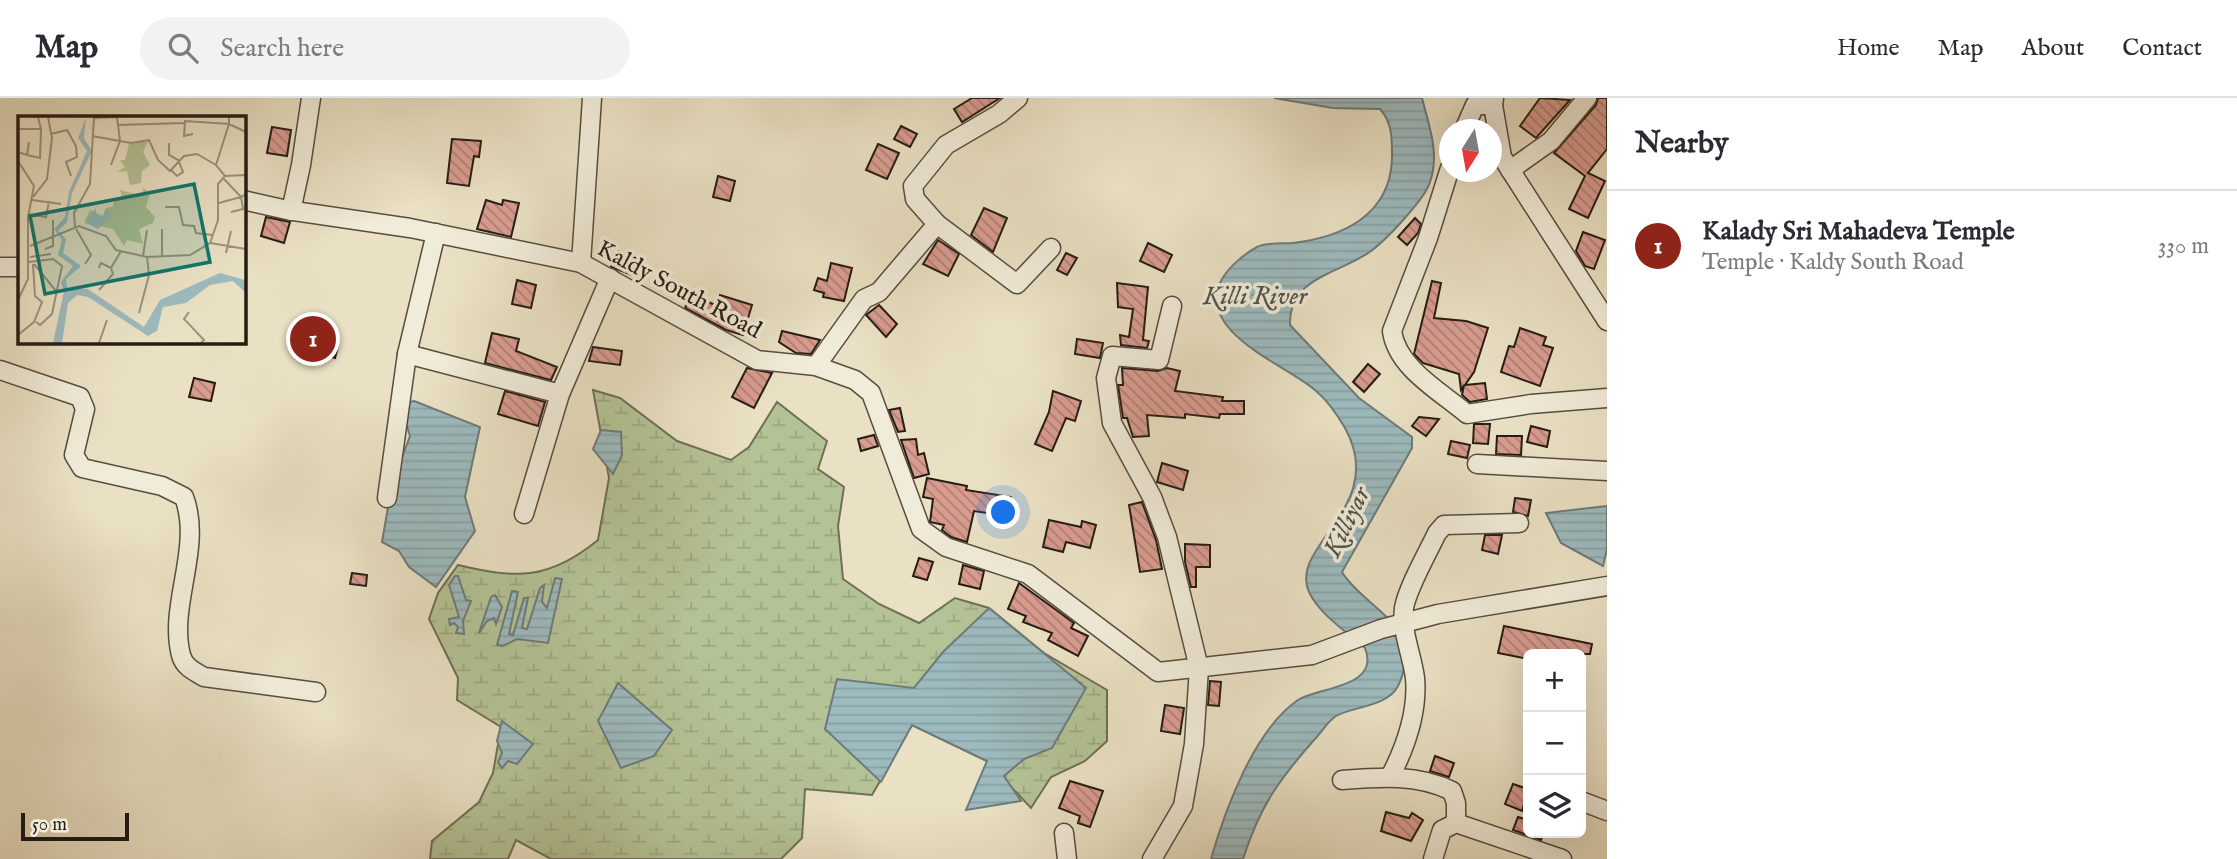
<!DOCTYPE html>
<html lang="en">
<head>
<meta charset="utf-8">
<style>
	body { margin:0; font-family:"IM FELL English",serif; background:#f2f2f3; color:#2b2b33 }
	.controls { position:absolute; right:21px; bottom:21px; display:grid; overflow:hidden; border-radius:10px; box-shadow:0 7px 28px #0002 }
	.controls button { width:63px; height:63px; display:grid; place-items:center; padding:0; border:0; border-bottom:2px solid #e1e1e2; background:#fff; color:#2b2b33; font:35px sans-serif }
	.compass { position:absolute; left:1439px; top:21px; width:63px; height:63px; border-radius:50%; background:#fff; box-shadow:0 7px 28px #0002; rotate:191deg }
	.scale { position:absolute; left:21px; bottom:18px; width:108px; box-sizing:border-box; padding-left:7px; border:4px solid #261c14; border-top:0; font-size:19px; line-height:24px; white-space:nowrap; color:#261c14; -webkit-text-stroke:5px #f1ecd9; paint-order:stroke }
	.you { position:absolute; left:1004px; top:415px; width:24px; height:24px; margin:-18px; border:5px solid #fff; border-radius:50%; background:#1a73e8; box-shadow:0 0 0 10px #1a73e833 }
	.badge { display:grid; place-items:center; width:46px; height:46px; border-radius:50%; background:#8f2418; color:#fff; font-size:23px; font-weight:700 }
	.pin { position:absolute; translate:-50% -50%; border:4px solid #fff; box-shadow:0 2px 7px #0006 }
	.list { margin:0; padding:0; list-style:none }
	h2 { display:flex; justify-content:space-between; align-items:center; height:91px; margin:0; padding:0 28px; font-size:30px }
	h2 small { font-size:23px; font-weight:400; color:#7c7c81 }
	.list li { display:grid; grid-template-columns:46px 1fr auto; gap:21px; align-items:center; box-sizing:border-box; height:112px; padding:0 28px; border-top:2px solid #e1e1e2 }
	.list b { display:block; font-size:26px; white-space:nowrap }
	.list p { margin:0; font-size:23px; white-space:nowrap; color:#7c7c81 }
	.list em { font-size:23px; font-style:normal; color:#7c7c81 }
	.icon { flex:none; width:38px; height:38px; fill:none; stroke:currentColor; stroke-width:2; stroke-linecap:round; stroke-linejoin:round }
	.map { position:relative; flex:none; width:1607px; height:761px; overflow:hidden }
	header { display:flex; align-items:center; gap:42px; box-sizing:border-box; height:98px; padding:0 35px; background:#fff; border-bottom:2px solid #e1e1e2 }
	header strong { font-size:33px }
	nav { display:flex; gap:38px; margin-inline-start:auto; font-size:24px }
	.search { width:490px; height:63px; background:#f2f2f3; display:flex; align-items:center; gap:18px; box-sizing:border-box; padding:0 24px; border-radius:38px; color:#7c7c81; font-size:26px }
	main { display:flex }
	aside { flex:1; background:#fff }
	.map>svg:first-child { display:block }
</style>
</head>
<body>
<header>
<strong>Map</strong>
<div class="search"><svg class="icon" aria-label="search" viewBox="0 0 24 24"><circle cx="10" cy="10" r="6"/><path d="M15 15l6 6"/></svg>Search here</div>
<nav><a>Home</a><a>Map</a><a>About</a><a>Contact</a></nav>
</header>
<main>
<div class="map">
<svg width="1607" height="761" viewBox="0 0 1607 761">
	<defs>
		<pattern id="wetland-marsh" width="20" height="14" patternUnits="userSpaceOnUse" patternTransform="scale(1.75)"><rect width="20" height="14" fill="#b4c396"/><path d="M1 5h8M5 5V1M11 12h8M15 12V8" fill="none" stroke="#9ba780"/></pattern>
		<pattern id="water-rules" width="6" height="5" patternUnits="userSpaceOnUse" patternTransform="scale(1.75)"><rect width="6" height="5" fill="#9dbbbf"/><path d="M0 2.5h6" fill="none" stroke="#87a0a3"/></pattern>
		<pattern id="building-back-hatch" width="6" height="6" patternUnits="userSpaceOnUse" patternTransform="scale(1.75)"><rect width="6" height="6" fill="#d99c90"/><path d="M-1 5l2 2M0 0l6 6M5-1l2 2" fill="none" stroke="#b07e74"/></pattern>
	</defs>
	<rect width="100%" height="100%" fill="#eae1c4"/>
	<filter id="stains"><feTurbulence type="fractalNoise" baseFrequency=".00286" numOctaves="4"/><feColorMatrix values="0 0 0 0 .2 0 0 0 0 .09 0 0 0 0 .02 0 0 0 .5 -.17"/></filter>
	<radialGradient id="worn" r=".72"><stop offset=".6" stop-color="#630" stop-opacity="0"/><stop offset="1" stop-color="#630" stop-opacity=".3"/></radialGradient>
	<path fill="url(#wetland-marsh)" stroke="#6d7055" stroke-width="2" d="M593 292 620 300 677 343 731 362 749 349 777 304 827 343 818 371 844 389 838 428 843 481 879 506 919 525 955 500 989 510 1044 555 1107 592V643L1085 663 1051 679 1031 710 987 663 912 627 872 697 805 691 802 740 781 761H551L516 742 508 761H430L432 743 479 704 493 675 501 629 457 602 458 580 429 521 438 495 458 467C517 481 549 482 598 442L609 380Z"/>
	<g fill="url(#water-rules)" stroke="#6d7b7b" stroke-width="2">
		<path d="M1274 0H1422C1429 27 1440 56 1430 84 1425 101 1386 142 1371 153 1340 176 1289 178 1290 227L1359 300 1412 339V350L1342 474C1357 499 1393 516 1402 541 1407 555 1405 575 1398 588 1387 609 1354 608 1336 618 1328 623 1321 635 1314 642 1278 683 1260 708 1243 761H1211C1225 712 1254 632 1298 602 1318 589 1381 590 1365 550 1347 534 1320 517 1309 494 1288 447 1389 409 1345 330 1338 318 1326 301 1315 292 1287 267 1193 234 1222 181 1229 169 1244 156 1257 149 1266 144 1283 146 1293 145 1343 139 1390 117 1392 61 1392 43 1393 25 1380 11L1333 10Z"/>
		<polygon points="414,303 480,329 465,399 475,433 436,489 409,469 399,453 382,444 392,386 410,338 400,306"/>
		<polygon points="601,332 621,334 622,357 613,376 593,351"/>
		<polygon points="1607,408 1607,451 1603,468 1561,445 1546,415"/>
		<polygon points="455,478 458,478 466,502 471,503 463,523 464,536 456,535 458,529 454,525 450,527 449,521 459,519 449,487"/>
		<polygon points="555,480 562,481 548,545 517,541 503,548 497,547 512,493 518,494 509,536 513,537 524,500 528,500 522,530 527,531 540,490 544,487 542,504 547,510"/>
		<polygon points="495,497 502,509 496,526 494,520 487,523 479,535 491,499"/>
		<polygon points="989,510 1086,590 1052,650 1024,661 1004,678 1021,703 966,712 987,663 912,627 881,684 825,631 837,581 914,590 943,554"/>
		<polygon points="618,585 672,632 654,658 621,670 598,623"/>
		<polygon points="502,623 533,646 517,666 508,663 502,670 498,664 502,655 497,643"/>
	</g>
	<g fill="url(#building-back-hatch)" stroke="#261c14" stroke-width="2">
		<polygon points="972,0 1000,0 962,24 954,11"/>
		<polygon points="1540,0 1570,2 1536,40 1520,28"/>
		<polygon points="1598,0 1607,0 1607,51 1588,75 1605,83 1588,120 1569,111 1585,78 1554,55 1596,7"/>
		<polygon points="901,28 917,36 910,49 894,41"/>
		<polygon points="272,29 291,32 287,58 267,55"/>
		<polygon points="452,41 481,43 479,59 474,58 469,88 447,85"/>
		<polygon points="878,46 899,55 887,81 866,72"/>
		<polygon points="718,78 735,83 730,103 713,99"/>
		<polygon points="486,102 502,107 503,102 519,105 511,139 477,131"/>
		<polygon points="984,110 1007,120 993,154 971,137"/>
		<polygon points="266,119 290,124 284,145 261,138"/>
		<polygon points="1415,120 1421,126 1418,135 1407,147 1398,139"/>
		<polygon points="1583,134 1605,142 1594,171 1585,168 1576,153"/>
		<polygon points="938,142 959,156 948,178 923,166"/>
		<polygon points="1148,145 1172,157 1164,174 1140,163"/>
		<polygon points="618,153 638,161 632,177 611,169"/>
		<polygon points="1066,155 1077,160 1067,177 1057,172"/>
		<polygon points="831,165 852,170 844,203 823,199 824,195 814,192 818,180 827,183"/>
		<polygon points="517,182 536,187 531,210 512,206"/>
		<polygon points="1432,183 1441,185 1434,220 1466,223 1488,230 1474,274 1465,287 1485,285 1487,301 1470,304 1462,297 1464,287 1461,292 1459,276 1423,265 1414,256"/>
		<polygon points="1117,185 1148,189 1143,242 1149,243 1147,250 1121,247 1120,237 1129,239 1133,211 1118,209"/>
		<polygon points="692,196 717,208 720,197 752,207 743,237 726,232 685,210"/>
		<polygon points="879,207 897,226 886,239 866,217"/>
		<polygon points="308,226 324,232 320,244 338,248 335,260 306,251"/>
		<polygon points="1520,230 1546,239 1543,247 1553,250 1540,288 1501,274 1509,248 1514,249"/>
		<polygon points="782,233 820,242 811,256 796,255 779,244"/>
		<polygon points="492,235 519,241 516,253 557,269 551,282 485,265"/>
		<polygon points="1077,241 1103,245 1100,260 1075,256"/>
		<polygon points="593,249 622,253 620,267 589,263"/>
		<polygon points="1368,266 1380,276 1364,294 1353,284"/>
		<polygon points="747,270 772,275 754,310 732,299"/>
		<polygon points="1122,270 1158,273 1167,270 1180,273 1175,293 1223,299 1222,303 1244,303 1244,316 1220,316 1219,320 1185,316 1185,320 1147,317 1149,338 1133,339 1127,320 1123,320 1118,287 1123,287"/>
		<polygon points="194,280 215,285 211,303 189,299"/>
		<polygon points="505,293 545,304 538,328 498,316"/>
		<polygon points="1053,293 1081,303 1075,323 1066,320 1052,353 1035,346 1049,314"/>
		<polygon points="900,310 905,333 898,334 889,312"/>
		<polygon points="1419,319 1439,321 1426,338 1412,328"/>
		<polygon points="1474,326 1490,326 1488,346 1473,345"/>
		<polygon points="1531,328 1550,333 1547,349 1527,344"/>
		<polygon points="874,337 878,348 861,353 858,341"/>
		<polygon points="1497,338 1522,338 1521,357 1496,356"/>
		<polygon points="916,341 918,357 924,355 929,376 914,380 901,342"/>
		<polygon points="1451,343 1470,347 1467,360 1448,356"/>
		<polygon points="1162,365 1188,373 1183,392 1157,384"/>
		<polygon points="927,380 967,388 966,392 1011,399 1008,418 974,413 967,444 951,439 942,432 944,427 930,424 933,401 923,399"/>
		<polygon points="1515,400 1531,402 1528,418 1513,414"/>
		<polygon points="1142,404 1156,442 1162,471 1140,474 1129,407"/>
		<polygon points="1049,422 1081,429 1082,423 1096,427 1090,450 1066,444 1063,454 1043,449"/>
		<polygon points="1485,437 1502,437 1498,456 1482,452"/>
		<polygon points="1185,446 1210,447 1210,469 1196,469 1196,489 1191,489 1185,464"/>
		<polygon points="919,460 933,464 927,482 913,478"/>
		<polygon points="963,467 984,473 980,491 959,486"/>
		<polygon points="352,475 367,477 366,488 350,486"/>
		<polygon points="1019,485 1074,525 1071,530 1088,538 1078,558 1048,542 1052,535 1023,524 1026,518 1008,511"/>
		<polygon points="1504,528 1592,546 1590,556 1528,556 1528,561 1498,555"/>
		<polygon points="1210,583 1221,584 1219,608 1208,607"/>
		<polygon points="1165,607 1184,610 1180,636 1161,633"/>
		<polygon points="1435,658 1454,665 1449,679 1430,673"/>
		<polygon points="1070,683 1103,693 1090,729 1078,725 1080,718 1059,710"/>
		<polygon points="1513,686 1528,691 1522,713 1505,706"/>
		<polygon points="1386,714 1409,720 1412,715 1423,722 1411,743 1381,733"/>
		<polygon points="1518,719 1528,722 1528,735 1543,735 1541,742 1513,732"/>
	</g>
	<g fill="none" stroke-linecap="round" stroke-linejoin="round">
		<defs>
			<g id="minor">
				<polyline points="1493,7 1502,59 1607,223"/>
				<polyline points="1464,32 1475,7 1493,7 1494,0"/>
				<path d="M1450 70 1428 140 1392 233C1397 270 1440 293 1467 316L1531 306 1607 300"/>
				<polyline points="1510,72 1551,43 1587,0"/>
				<polyline points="243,102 287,112 410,130 581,165 757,262 816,268 855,282 871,295 921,431 946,449 1028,476 1158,574 1312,557 1381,531 1438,516 1607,488"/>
				<polyline points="291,113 301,67 311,0"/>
				<polyline points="937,126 915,101 913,88 946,47 999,16 1018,0"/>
				<polyline points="581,165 592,0"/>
				<polyline points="0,169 19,169"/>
				<polyline points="407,256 560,296"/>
				<polyline points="816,268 864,201 879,194 937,126 1017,186 1051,150"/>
				<path d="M0 272 80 299 85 311 74 357 82 370 162 388 184 399C203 450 168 507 181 557 184 569 194 573 204 579L316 594"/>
				<polyline points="1477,366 1607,373"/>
				<polyline points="387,400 407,256 436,135"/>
				<polyline points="524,416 560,296 610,180"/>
				<path d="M1390 679C1405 650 1418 613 1415 580 1412 556 1401 534 1404 510 1407 491 1428 454 1437 435L1444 427 1519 425"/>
				<path d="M1342 682C1380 679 1418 676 1452 693L1456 705V725"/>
				<polyline points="1581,703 1607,713"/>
				<polyline points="1064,735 1067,761"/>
				<polyline points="1152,761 1183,708 1194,646 1199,570 1167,439 1152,399 1112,325 1106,280 1112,258 1159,262 1172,208"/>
				<polyline points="1433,761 1442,732 1456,725 1562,761"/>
			</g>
		</defs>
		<use href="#minor" stroke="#574d40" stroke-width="21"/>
		<use href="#minor" stroke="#f1ecd9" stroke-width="18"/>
	</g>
	<g text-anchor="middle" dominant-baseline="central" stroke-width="7" stroke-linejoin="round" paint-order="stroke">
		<g font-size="24" fill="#261c14" stroke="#f1ecd9">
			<text transform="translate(679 192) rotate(28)">Kaldy South Road</text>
		</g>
		<g font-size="26" font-style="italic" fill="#505450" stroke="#f1ecd9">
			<text x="1255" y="198">Killi River</text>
			<text transform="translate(1347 424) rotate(-64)">Killiyar</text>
		</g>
	</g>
	<g transform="translate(18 18)">
		<rect width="228" height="228" fill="#eae1c4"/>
		<path d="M130 25 125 36 132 49 124 55 123 67 112 69 109 55 99 56 107 51 102 44H107L111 28ZM125 72 132 77 128 91 137 101 135 107 121 113 125 128 109 124 106 130 95 113 66 107 72 94 85 100 88 92 95 91 96 84 104 81 102 74 124 80Z" fill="#b4c396"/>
		<path d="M68 1 66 22 74 35 54 77 49 106 40 115 48 123 45 137 63 150 48 163 49 172 70 173 126 211 142 184 202 157 227 164V176L215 165 192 169 168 187 145 191 139 215 130 220 70 181 59 179 50 187 44 227H35L46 175 43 166 55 150 40 139 44 124 36 113 47 101 51 76 69 35 60 22ZM78 92V98L85 100 88 93 94 98 80 113 68 107Z" fill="#9dbbbf"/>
		<path fill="none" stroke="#9c927e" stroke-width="2" d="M76 2 99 1M100 9 166 7M0 13H23L20 1M33 18 49 14 58 30 59 41 48 46 53 60M175 18 166 20 167 5 211 8V1M74 20 113 27 131 24 140 44 152 55 166 40 179 38 198 49M151 27V39L162 45M0 36 9 39 11 26M9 39 22 42 23 13M0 45 16 70 10 101V163L0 184M93 49 102 25 99 1M153 54 159 60 165 56 161 46M207 60 228 59M15 81 29 63 34 22 30 1M14 84 43 88M201 87 223 81 206 63M147 91H161L165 109 176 110 178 117 194 119M213 96 225 93 223 81 228 78M10 98 28 101 31 85M144 113V141M192 127 228 133M12 130 61 110 88 120 98 134 129 141 172 139 192 127 200 104V68L207 60 198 49 211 8 228 16M27 133 35 130V104M208 137 213 115M125 140 129 114M12 141 33 138M11 146 35 143 44 150 34 198 22 209 18 206M16 148 38 175M67 148 73 139 57 111 56 97 72 68 76 1M81 152 83 147 93 152 103 135M81 174 95 158 93 152M171 196 166 203 186 224 183 227M121 197 131 159 129 141M0 219 16 206 24 186 17 180 15 148M81 227 89 204"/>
		<path fill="#0f766e" fill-opacity="0.15" stroke="#0f766e" stroke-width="3.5" d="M176 68 192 146 27 178 12 100Z"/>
		<rect width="228" height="228" fill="none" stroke="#261c14" stroke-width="3.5"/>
	</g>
	<rect width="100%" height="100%" filter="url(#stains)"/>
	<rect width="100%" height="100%" fill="url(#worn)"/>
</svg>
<div class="controls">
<button>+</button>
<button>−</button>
<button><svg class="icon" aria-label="layers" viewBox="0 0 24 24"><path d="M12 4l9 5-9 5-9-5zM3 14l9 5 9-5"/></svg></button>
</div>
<svg class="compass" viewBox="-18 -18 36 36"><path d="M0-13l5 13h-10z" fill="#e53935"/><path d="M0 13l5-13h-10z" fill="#7c7c81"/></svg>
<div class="scale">50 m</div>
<div class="you"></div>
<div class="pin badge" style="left:313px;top:241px">1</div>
</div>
<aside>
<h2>Nearby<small></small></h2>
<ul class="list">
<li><span class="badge">1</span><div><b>Kalady Sri Mahadeva Temple</b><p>Temple · Kaldy South Road</p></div><em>330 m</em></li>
</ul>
</aside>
</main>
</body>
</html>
